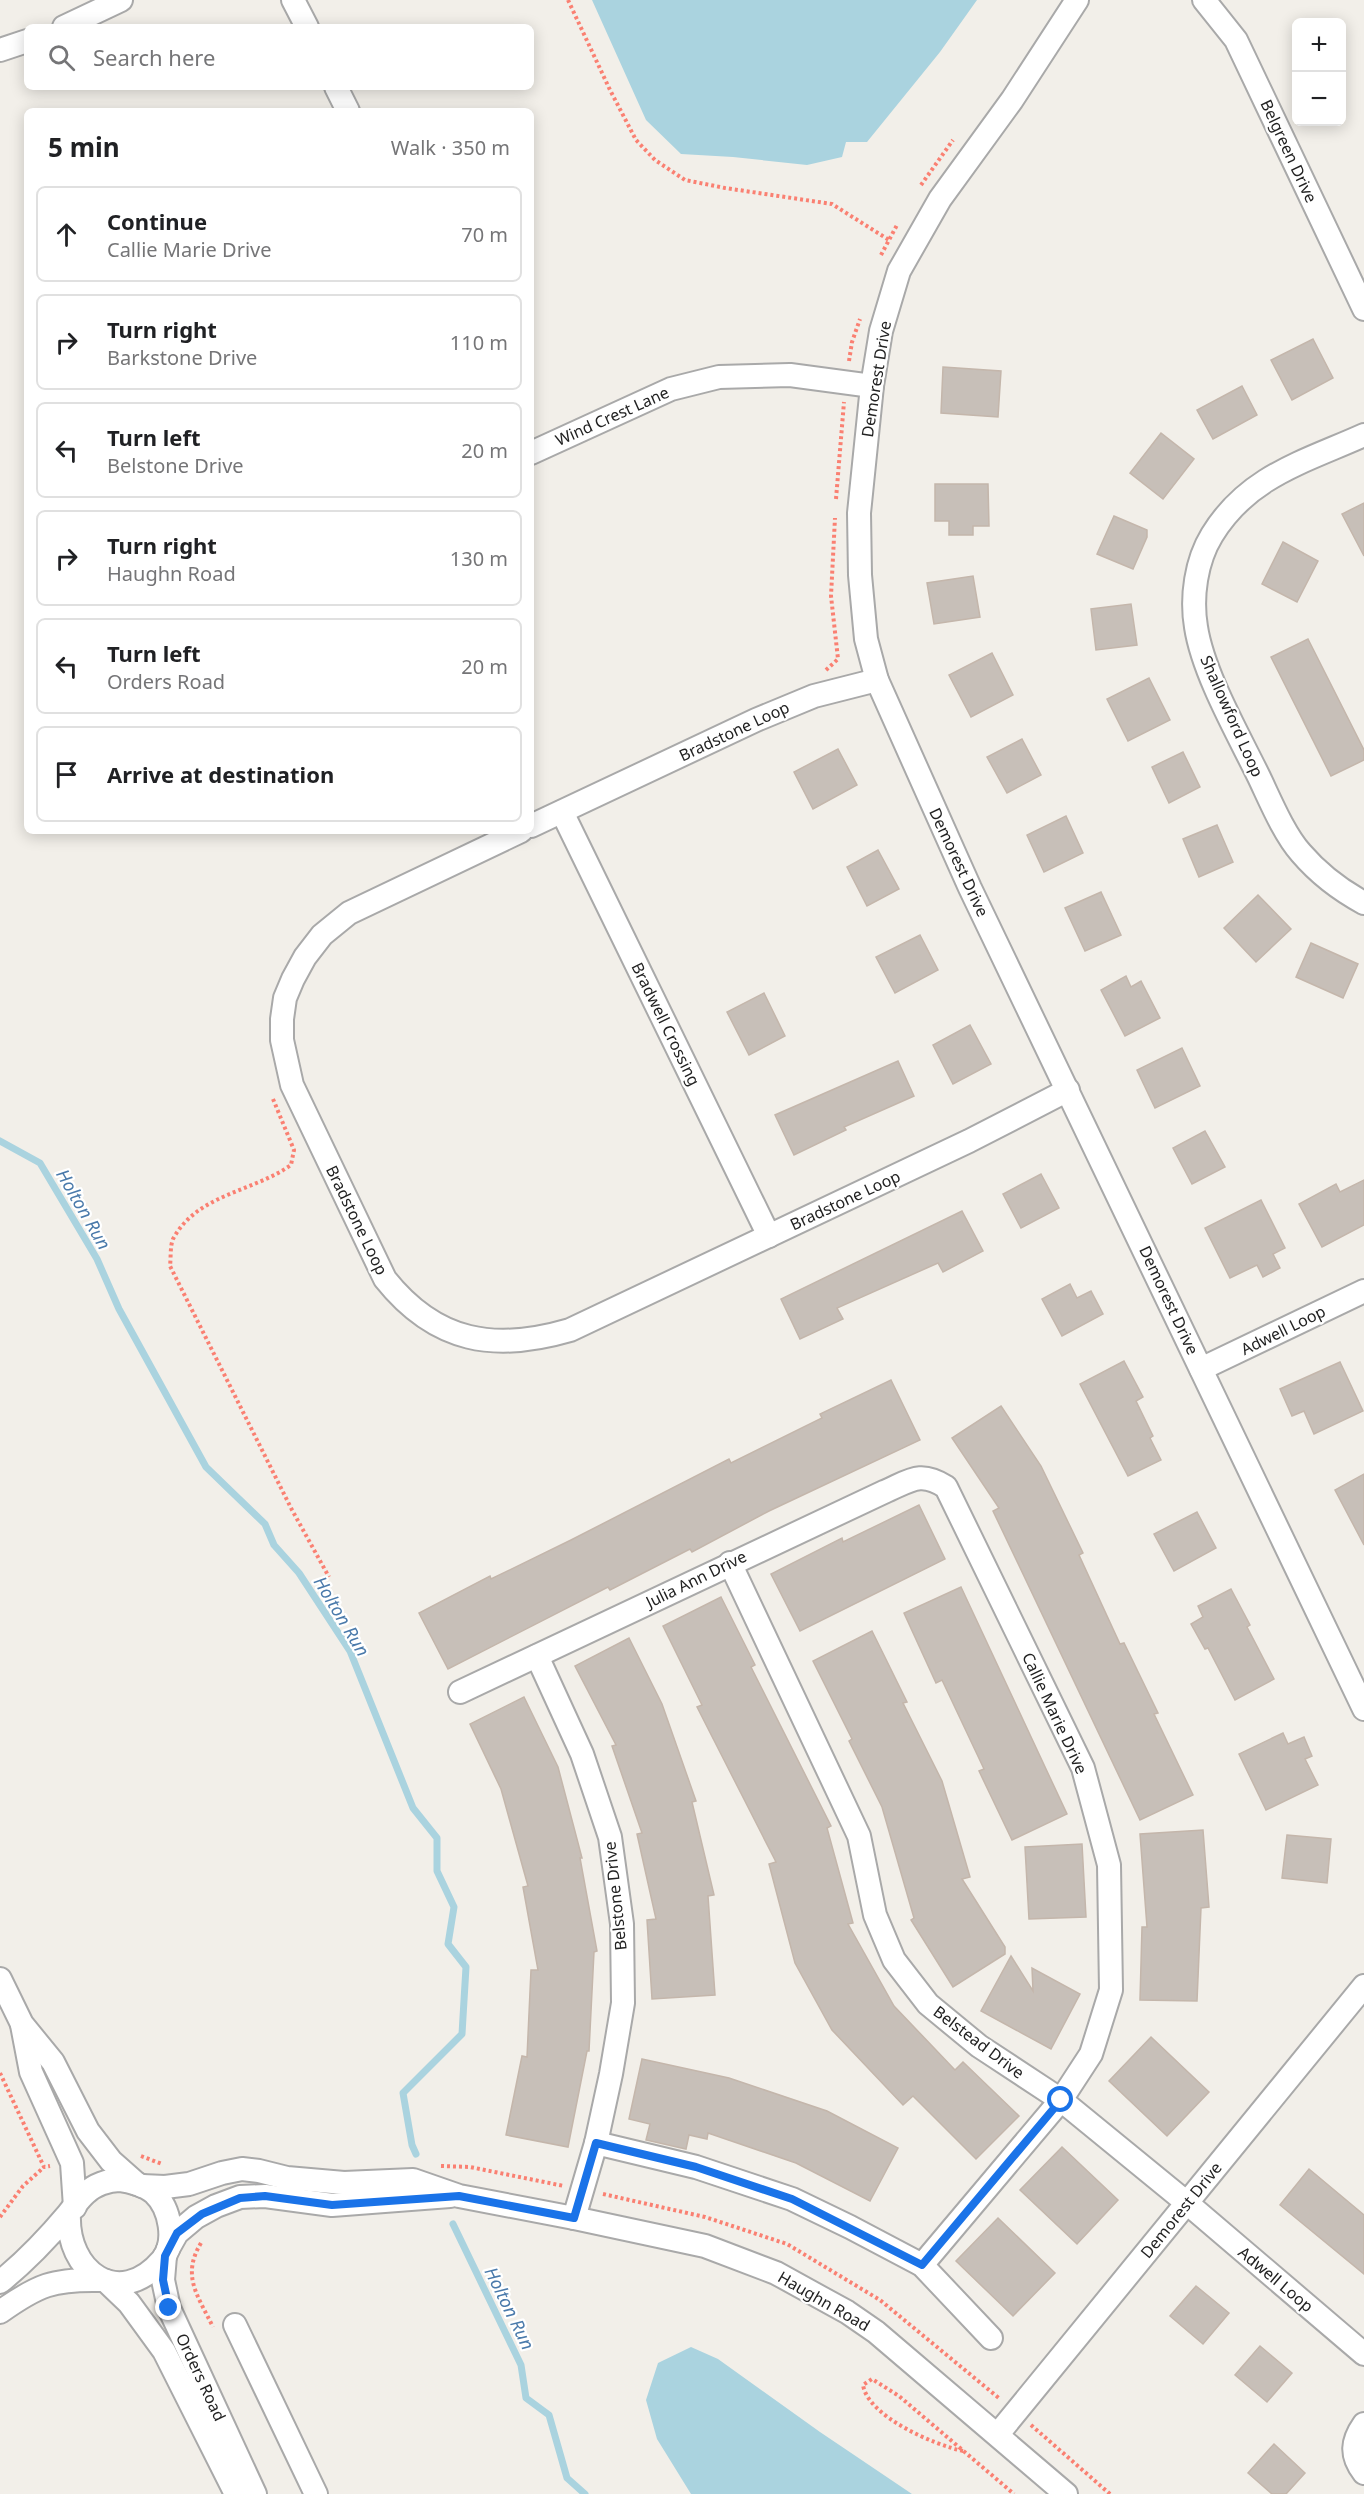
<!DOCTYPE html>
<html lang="en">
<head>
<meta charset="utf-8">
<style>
	body { margin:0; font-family:"Noto Sans",sans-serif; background:#f6f6f6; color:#202124 }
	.controls { position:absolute; right:18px; top:18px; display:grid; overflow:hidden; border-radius:9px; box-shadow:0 3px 15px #0003 }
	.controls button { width:54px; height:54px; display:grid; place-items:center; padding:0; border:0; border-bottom:2px solid #e0e0e0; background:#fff; color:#202124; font:30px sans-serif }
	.stop { position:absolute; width:18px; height:18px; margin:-14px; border:4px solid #1a73e8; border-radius:50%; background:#fff }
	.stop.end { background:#1a73e8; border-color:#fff; box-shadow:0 2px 6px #0008 }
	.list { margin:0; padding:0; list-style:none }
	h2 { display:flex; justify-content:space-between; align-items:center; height:78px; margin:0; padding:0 24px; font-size:26px }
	h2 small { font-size:20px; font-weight:400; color:#757577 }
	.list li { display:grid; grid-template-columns:39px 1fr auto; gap:18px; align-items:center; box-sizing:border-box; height:96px; margin:0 12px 12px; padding:0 12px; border:2px solid #e0e0e0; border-radius:9px }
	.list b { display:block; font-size:22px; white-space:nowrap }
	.list p { margin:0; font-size:20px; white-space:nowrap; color:#757577 }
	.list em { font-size:20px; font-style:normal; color:#757577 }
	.icon { flex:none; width:33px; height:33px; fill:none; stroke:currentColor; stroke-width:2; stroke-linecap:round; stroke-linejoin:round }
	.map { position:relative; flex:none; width:1364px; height:2494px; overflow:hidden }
	.search { position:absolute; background:#fff; box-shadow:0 3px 15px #0003; left:24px; top:24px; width:510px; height:66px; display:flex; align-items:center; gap:15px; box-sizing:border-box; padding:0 21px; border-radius:9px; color:#757577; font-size:22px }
	.panel { position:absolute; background:#fff; box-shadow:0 3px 15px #0003; left:24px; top:108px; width:510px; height:726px; border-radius:9px }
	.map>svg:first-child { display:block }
</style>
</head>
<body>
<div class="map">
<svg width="1364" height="2494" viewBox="0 0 1364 2494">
	<rect width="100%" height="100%" fill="#f2efe9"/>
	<g fill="#aad3df">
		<polygon points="592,0 977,0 940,52 867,142 846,142 842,157 807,165 733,157 681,154 646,120"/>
		<polygon points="691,2347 718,2359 820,2432 912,2494 691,2494 657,2439 646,2400 658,2363"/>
	</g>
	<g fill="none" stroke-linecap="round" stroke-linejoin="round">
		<g stroke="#aad3df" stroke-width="7">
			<polyline points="0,1141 40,1163 97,1259 119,1309 206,1467 265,1524 274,1545 299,1573 350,1651 413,1808 437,1838 437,1871 454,1907 448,1944 466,1967 462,2034 403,2093 412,2145 416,2154"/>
			<polyline points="453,2224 521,2365 526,2398 549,2415 567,2478 585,2494"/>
		</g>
	</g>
	<g fill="#c7bfb8" stroke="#c4b6ab" stroke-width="1.5">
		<polygon points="1313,339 1333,378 1292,400 1271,360"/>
		<polygon points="943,367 1001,371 998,417 941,413"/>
		<polygon points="1242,386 1257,415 1213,439 1197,410"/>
		<polygon points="1161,433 1194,459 1163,499 1130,473"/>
		<polygon points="935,484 988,484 989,526 973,526 973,535 949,535 949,521 935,521"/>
		<polygon points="1364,503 1364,556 1342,514"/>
		<polygon points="1114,516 1147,530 1147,537 1133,569 1097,554"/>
		<polygon points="1283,542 1318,561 1297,602 1262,584"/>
		<polygon points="973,576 980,617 934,624 927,583"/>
		<polygon points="1131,604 1137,645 1096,650 1091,609"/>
		<polygon points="1308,639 1364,750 1364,760 1331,776 1271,657"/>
		<polygon points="992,653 1013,695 971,717 949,675"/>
		<polygon points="1149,678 1170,720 1128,741 1107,699"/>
		<polygon points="1022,739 1041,775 1007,793 987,757"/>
		<polygon points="838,749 857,785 813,809 794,772"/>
		<polygon points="1183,752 1200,787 1169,803 1152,767"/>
		<polygon points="1066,816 1083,853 1044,872 1027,835"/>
		<polygon points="1217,825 1233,862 1199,877 1183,839"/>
		<polygon points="878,850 899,889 867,906 847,867"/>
		<polygon points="1101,892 1121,935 1085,951 1065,908"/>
		<polygon points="1258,895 1291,929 1256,962 1224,928"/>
		<polygon points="920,935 938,970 895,993 876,957"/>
		<polygon points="1311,943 1358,964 1343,998 1296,977"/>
		<polygon points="1126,976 1131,987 1141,981 1160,1018 1125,1036 1101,990"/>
		<polygon points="764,993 785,1036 749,1055 727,1012"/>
		<polygon points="970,1025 991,1064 953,1084 933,1045"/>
		<polygon points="1182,1048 1200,1086 1155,1108 1137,1070"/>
		<polygon points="898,1061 914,1096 844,1127 846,1130 794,1155 775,1115"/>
		<polygon points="1205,1131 1225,1167 1192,1184 1173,1148"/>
		<polygon points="1041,1174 1059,1208 1021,1228 1003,1194"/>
		<polygon points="1364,1180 1364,1225 1322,1247 1299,1204 1336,1184 1340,1192"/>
		<polygon points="1261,1200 1285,1248 1273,1254 1280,1268 1263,1277 1257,1265 1230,1278 1205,1228"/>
		<polygon points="962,1211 983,1251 943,1272 938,1263 837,1308 843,1319 800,1339 781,1299"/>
		<polygon points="1070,1284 1077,1298 1091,1291 1103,1314 1062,1336 1042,1299"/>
		<polygon points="1124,1361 1143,1397 1136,1401 1153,1436 1150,1438 1161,1460 1128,1476 1080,1384"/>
		<polygon points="1340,1362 1363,1411 1314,1434 1304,1411 1292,1416 1280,1389"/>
		<polygon points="891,1380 920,1440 769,1511 692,1552 690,1549 610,1590 608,1587 448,1669 419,1613 490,1576 491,1579 571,1540 729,1459 731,1463 822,1418 820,1414"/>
		<polygon points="1001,1406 1041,1466 1083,1553 1079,1555 1120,1644 1124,1643 1158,1713 1154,1714 1193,1795 1140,1820 993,1511 999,1508 952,1438"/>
		<polygon points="1364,1474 1364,1545 1335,1490"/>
		<polygon points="919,1505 945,1559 800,1631 771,1574 842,1538 843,1542"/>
		<polygon points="1197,1512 1216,1548 1174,1571 1154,1534"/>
		<polygon points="961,1587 1067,1814 1012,1840 979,1771 984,1769 942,1680 936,1683 904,1613"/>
		<polygon points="1231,1589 1250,1625 1247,1627 1274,1679 1235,1700 1208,1648 1205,1649 1191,1624 1203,1617 1198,1606"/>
		<polygon points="721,1597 755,1665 751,1667 831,1826 827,1828 853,1923 848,1924 894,2006 955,2070 963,2062 1019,2116 976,2159 913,2096 903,2105 832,2030 795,1963 769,1864 776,1862 697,1707 702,1705 663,1626"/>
		<polygon points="872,1631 907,1702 903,1703 942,1781 970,1877 962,1879 1005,1947 1005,1954 953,1987 911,1920 914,1918 882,1807 849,1741 852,1739 813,1661"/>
		<polygon points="629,1638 662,1704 696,1801 692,1802 714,1895 708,1896 715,1995 652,1999 647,1920 656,1919 637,1834 642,1833 612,1746 616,1745 575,1666"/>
		<polygon points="524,1697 558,1767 582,1858 580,1858 597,1951 594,1952 589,2051 587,2051 568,2147 506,2135 522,2056 527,2057 531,1970 538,1970 523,1887 528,1886 501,1789 470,1724"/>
		<polygon points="1283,1733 1288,1744 1304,1737 1312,1756 1305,1759 1318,1785 1266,1810 1239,1754"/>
		<polygon points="1203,1830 1209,1907 1201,1908 1197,2001 1140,2000 1142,1927 1147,1927 1140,1834"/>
		<polygon points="1287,1835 1331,1839 1327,1883 1282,1878"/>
		<polygon points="1082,1844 1086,1917 1029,1919 1025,1847"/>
		<polygon points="1011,1956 1033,1991 1032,1968 1080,1994 1051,2049 981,2011"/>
		<polygon points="1151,2037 1209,2092 1167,2136 1109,2081"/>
		<polygon points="642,2059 729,2078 827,2111 898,2148 870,2201 796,2163 708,2133 707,2139 689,2135 686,2149 646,2140 650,2124 629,2119"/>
		<polygon points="1062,2147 1118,2200 1077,2244 1020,2190"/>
		<polygon points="1309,2169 1364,2215 1364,2274 1280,2205"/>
		<polygon points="998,2218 1055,2273 1013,2316 956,2261"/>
		<polygon points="1196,2286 1229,2313 1203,2344 1170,2316"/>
		<polygon points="1260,2346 1292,2373 1267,2402 1235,2375"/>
		<polygon points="1274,2444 1305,2473 1286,2494 1272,2494 1248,2473"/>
	</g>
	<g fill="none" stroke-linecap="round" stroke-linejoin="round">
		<defs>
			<g id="minor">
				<polyline points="293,0 307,27"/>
				<polyline points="1077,0 1012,100 940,199 899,271 881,331 872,386 859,513 860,575 866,639 877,680 970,888 1364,1709"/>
				<polyline points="1204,0 1236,40 1364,309"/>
				<polyline points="64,27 121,0"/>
				<polyline points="0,50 27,41"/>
				<polyline points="336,87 348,111"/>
				<path d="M1364 435C1304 462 1248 476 1212 535 1196 561 1191 597 1196 627 1203 673 1238 734 1259 777 1270 800 1284 834 1301 853 1319 874 1340 890 1364 903"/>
				<polyline points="531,453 671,389 719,377 790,375 872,386"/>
				<polyline points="562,812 769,1236"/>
				<polyline points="531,826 756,720 814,696 877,680"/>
				<path d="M521 831 349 913 322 935 305 957 293 979 285 998 282 1019V1040L292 1085 385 1279C436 1343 495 1352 570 1330L969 1141 1068 1090"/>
				<polyline points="1201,1369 1364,1291"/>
				<polyline points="730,1563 859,1836 875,1915 894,1960 928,2004 979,2046 1061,2100 1187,2203 1364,2354"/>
				<polyline points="537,1656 582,1754 610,1837 622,1924 623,2003 611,2074 596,2143 574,2218"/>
				<path d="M460 1692 884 1492C910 1481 920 1470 946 1487L1083 1768 1109 1865 1111 1990 1091 2054 1061 2100 922 2265"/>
				<polyline points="0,1979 22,2024 53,2062 88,2131 111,2161 137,2184"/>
				<polyline points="22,2025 31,2072 72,2163 75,2207"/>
				<polyline points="596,2143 696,2167 792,2199 850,2227 922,2265 991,2338"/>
				<polyline points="142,2186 165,2187 189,2184 222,2173 242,2169 259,2171 287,2178 344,2183 413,2180 459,2196 574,2218 705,2246 776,2273 847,2312 876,2332 1066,2494"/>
				<polyline points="168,2249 177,2233 196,2217 216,2206 240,2197 265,2196 332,2205 450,2196"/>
				<polyline points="165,2256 163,2280 169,2308 255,2494"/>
				<polyline points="106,2281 129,2303 164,2351 236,2494"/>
				<path d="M0 2282C25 2262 47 2239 68 2214 74 2207 79 2199 86 2193 94 2185 108 2180 120 2180 130 2181 146 2186 154 2193 170 2208 177 2242 162 2260 119 2310 66 2272 69 2213"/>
				<path d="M0 2312C38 2285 53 2279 100 2280"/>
				<polyline points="235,2325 316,2494"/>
				<path d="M1364 2424C1352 2441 1350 2455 1364 2473"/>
				<polyline points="998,2434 1364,1986"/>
			</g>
		</defs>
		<use href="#minor" stroke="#a9a9a9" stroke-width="26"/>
		<g stroke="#fa8072" stroke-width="4" stroke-dasharray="3 3" stroke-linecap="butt">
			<polyline points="568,0 610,90 636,140 655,160 685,180 725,188 832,204 889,240"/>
			<polyline points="921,185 953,140"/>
			<polyline points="881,255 897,225"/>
			<polyline points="849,361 852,342 860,319"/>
			<polyline points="836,499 844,402"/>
			<polyline points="826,670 838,659 831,596 835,518"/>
			<path d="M273 1099 294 1150 291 1165C253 1192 197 1194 173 1239 170 1246 171 1258 170 1266L292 1510 329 1577"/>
			<polyline points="0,2073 44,2167 50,2166"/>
			<polyline points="141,2156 162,2164"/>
			<polyline points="441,2166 470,2167 564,2186"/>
			<polyline points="603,2194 705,2217 787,2244 880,2300 1000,2399"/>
			<polyline points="0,2217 23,2186 44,2167"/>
			<path d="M201 2243C181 2276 198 2296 213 2327"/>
			<polyline points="1031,2425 1110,2494"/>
			<path d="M963 2451C935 2445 868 2417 863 2385L872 2379 899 2396 1014 2494"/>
		</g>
		<use href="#minor" stroke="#fff" stroke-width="22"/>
	</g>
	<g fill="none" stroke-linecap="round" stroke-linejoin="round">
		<polyline stroke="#1a73e8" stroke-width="8" points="169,2308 163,2280 165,2256 177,2233 202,2214 240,2198 265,2196 332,2205 459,2196 574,2218 596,2143 696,2167 792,2199 922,2265 1061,2100"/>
	</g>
	<g text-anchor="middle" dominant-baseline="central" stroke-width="4.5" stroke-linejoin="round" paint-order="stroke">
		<g font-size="16" fill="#222" stroke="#fff">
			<text transform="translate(1289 151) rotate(65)">Belgreen Drive</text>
			<text transform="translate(876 379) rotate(-81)">Demorest Drive</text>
			<text transform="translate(612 416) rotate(-24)">Wind Crest Lane</text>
			<text transform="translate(1232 716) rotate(66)">Shallowford Loop</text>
			<text transform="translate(734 731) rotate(-25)">Bradstone Loop</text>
			<text transform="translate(959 862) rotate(65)">Demorest Drive</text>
			<text transform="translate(666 1024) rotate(64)">Bradwell Crossing</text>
			<text transform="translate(845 1200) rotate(-25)">Bradstone Loop</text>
			<text transform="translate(357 1220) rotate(64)">Bradstone Loop</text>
			<text transform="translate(1169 1300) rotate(65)">Demorest Drive</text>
			<text transform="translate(1283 1330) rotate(-26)">Adwell Loop</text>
			<text transform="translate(696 1579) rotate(-26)">Julia Ann Drive</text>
			<text transform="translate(1055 1713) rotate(65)">Callie Marie Drive</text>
			<text transform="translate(615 1896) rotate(-96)">Belstone Drive</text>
			<text transform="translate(979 2042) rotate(37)">Belstead Drive</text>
			<text transform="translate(1181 2210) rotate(-51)">Demorest Drive</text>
			<text transform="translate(1276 2279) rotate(40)">Adwell Loop</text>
			<text transform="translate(824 2301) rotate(30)">Haughn Road</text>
			<text transform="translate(201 2377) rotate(65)">Orders Road</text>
		</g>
		<g font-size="18" font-style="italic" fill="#4a7aab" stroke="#fff">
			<text transform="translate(84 1209) rotate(60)">Holton Run</text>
			<text transform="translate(342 1616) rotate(59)">Holton Run</text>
			<text transform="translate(510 2308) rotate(64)">Holton Run</text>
		</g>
	</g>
</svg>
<div class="controls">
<button>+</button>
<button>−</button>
</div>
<div class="stop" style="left:1061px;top:2100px"></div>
<div class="stop end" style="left:169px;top:2308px"></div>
<div class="search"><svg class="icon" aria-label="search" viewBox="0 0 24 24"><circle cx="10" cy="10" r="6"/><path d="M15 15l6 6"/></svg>Search here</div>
<section class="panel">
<h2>5 min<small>Walk · 350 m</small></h2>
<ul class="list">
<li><svg class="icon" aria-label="ahead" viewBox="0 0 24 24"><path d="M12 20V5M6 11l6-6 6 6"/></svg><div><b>Continue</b><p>Callie Marie Drive</p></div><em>70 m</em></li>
<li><svg class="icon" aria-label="right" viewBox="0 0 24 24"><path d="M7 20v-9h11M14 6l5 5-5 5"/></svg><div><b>Turn right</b><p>Barkstone Drive</p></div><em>110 m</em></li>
<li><svg class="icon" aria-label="left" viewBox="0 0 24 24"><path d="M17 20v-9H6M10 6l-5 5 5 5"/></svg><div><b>Turn left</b><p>Belstone Drive</p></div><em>20 m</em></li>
<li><svg class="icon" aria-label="right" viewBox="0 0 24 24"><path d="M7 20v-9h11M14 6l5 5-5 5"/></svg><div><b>Turn right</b><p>Haughn Road</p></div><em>130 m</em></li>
<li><svg class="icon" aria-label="left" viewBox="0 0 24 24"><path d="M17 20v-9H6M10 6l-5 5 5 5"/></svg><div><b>Turn left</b><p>Orders Road</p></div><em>20 m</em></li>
<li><svg class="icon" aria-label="arrive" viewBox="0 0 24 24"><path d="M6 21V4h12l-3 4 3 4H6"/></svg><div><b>Arrive at destination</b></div></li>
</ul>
</section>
</div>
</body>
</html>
